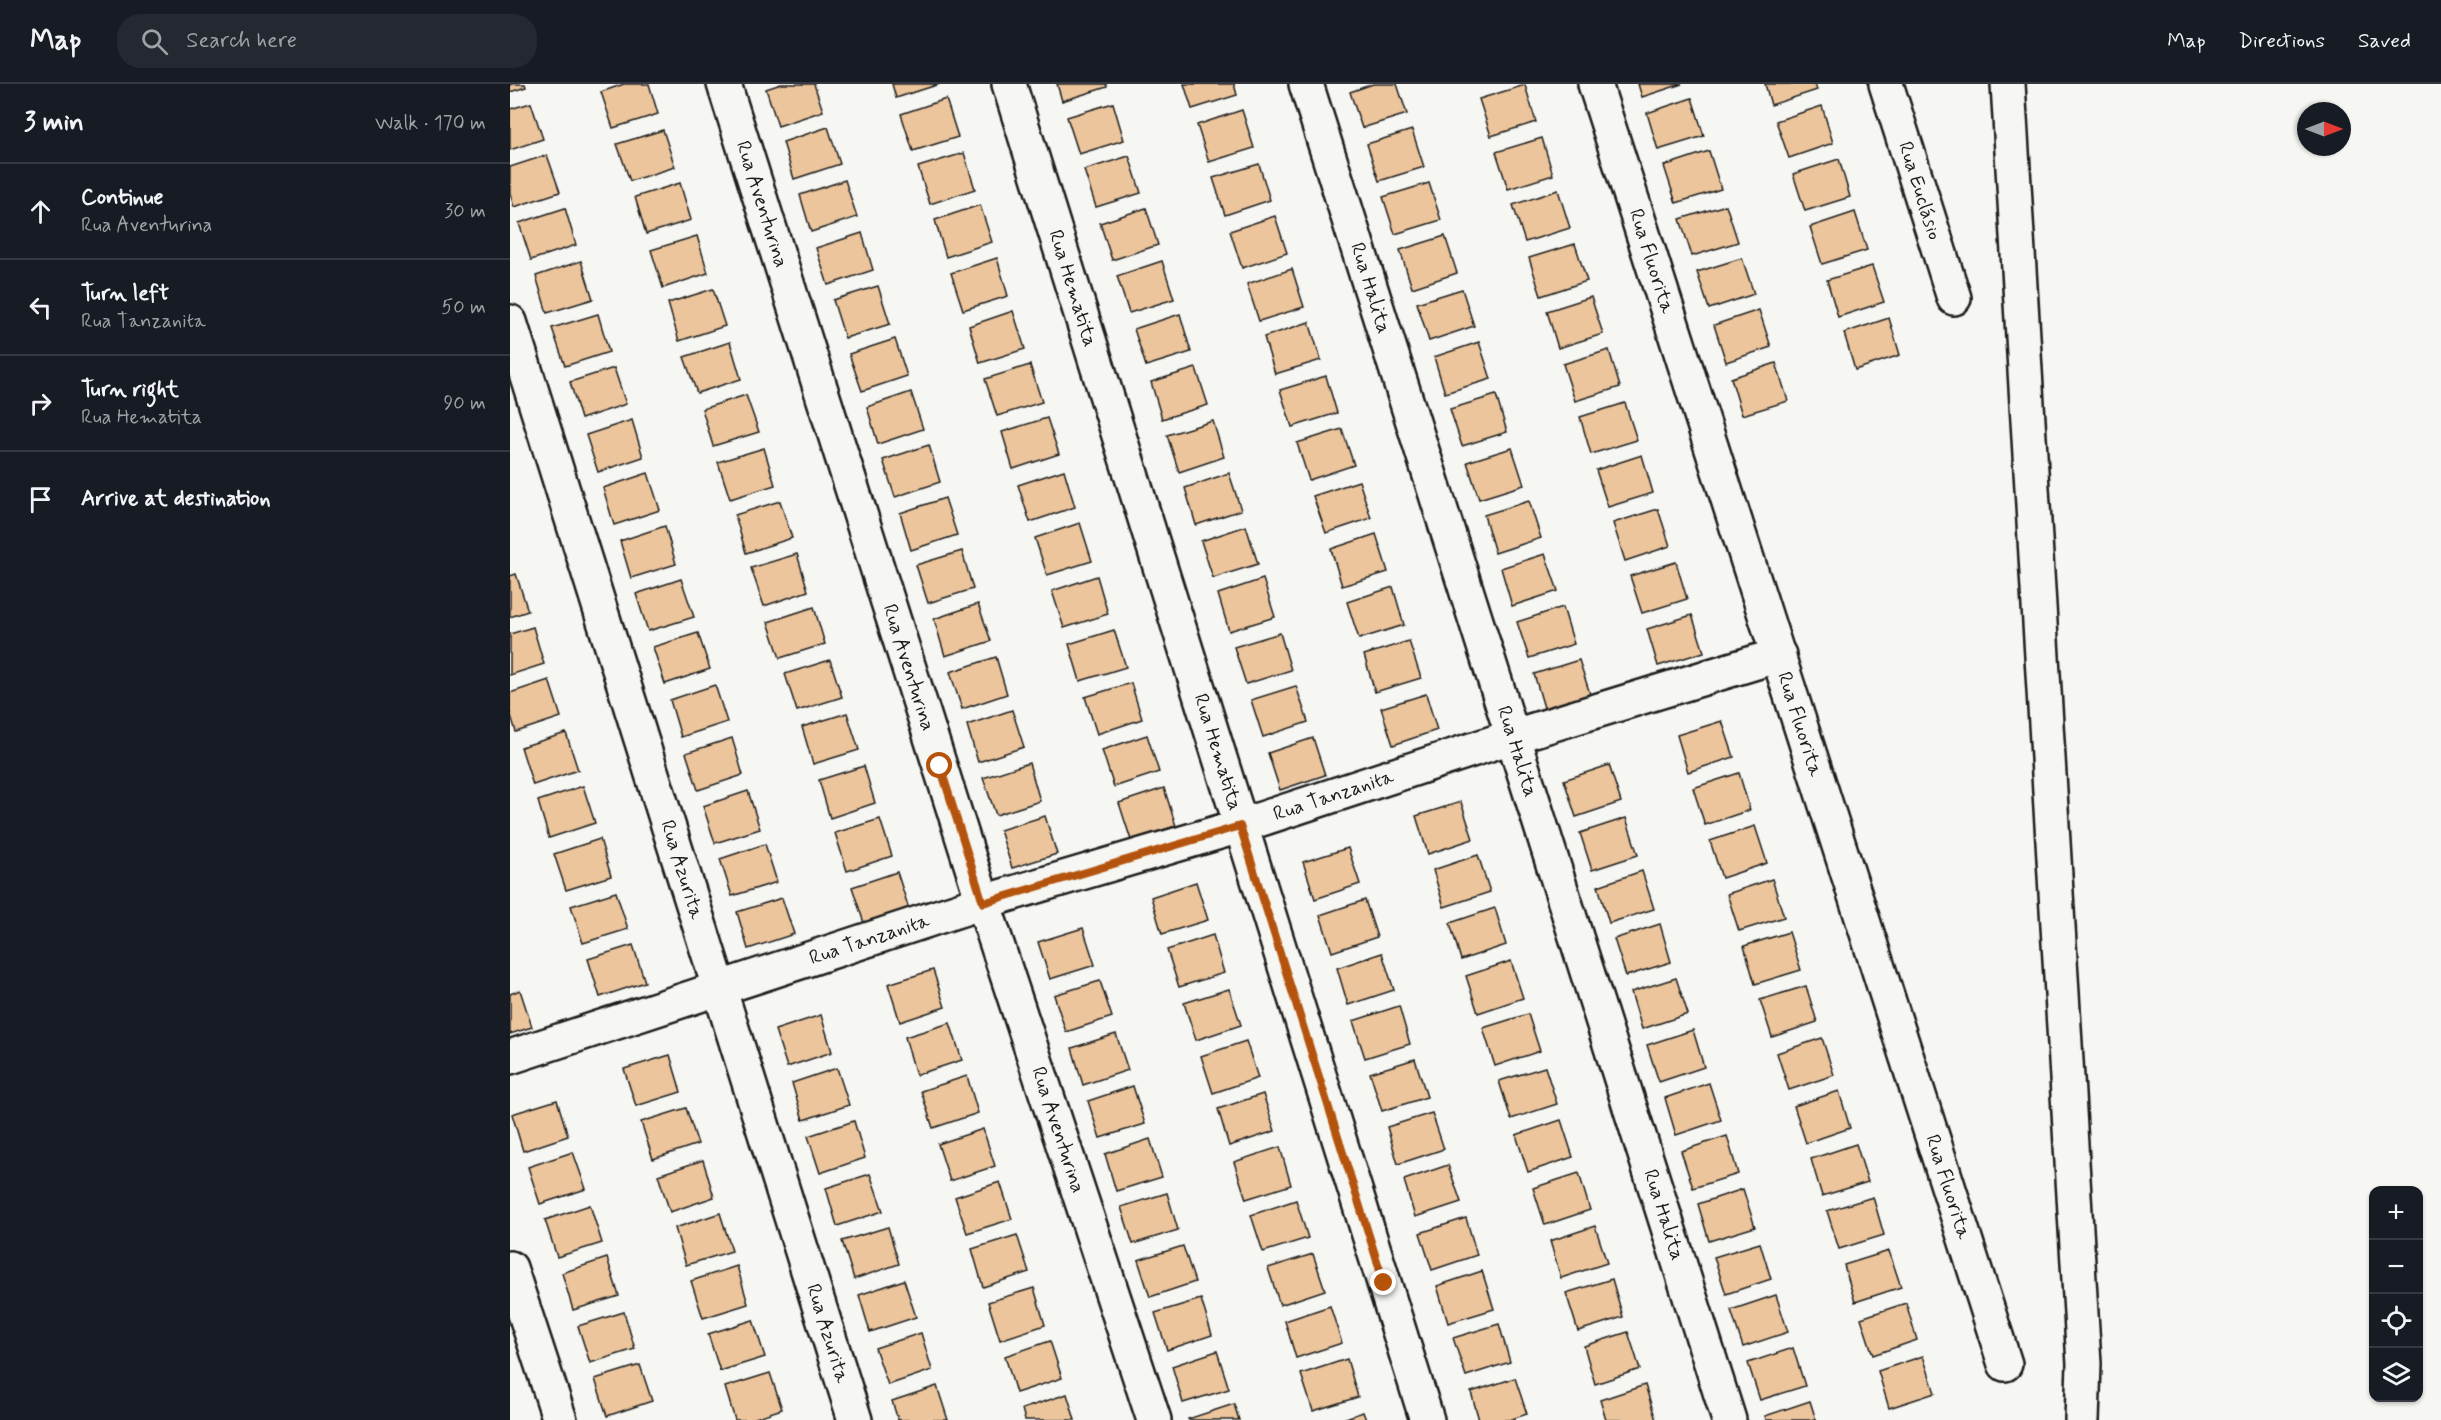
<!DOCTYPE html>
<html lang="en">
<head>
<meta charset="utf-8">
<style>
	body { margin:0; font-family:Mynerve,sans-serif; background:#242831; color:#f1f3f6 }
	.controls { position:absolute; right:18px; bottom:18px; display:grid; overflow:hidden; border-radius:12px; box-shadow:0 2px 4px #0004 }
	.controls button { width:54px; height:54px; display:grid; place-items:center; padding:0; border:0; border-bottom:2px solid #363941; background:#171b24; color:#f1f3f6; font:30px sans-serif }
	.compass { position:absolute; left:1787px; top:18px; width:54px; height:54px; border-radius:50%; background:#171b24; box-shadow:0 2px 4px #0004; rotate:90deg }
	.stop { position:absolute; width:18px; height:18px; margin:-14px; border:4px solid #b45309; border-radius:50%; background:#fff }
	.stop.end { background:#b45309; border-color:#fff; box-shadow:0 2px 6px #0008 }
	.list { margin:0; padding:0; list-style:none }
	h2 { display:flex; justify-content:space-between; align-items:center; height:78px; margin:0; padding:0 24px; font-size:26px }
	h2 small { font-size:20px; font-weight:400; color:#9ea1a6 }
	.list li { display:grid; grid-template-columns:39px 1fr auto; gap:18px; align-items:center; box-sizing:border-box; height:96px; padding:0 24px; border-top:2px solid #363941 }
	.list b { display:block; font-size:22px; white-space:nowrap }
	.list p { margin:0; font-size:20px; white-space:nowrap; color:#9ea1a6 }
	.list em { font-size:20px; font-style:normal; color:#9ea1a6 }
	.icon { flex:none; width:33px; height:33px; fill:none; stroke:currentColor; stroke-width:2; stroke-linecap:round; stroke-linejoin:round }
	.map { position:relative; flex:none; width:1931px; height:1336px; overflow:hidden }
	header { display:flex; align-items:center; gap:36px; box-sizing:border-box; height:84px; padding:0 30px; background:#171b24; border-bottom:2px solid #363941 }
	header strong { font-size:28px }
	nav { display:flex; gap:33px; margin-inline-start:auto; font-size:21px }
	.search { width:420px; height:54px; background:#242831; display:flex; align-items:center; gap:15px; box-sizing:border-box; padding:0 21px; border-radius:24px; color:#9ea1a6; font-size:22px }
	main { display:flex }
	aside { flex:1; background:#171b24 }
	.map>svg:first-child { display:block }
</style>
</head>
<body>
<header>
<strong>Map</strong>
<div class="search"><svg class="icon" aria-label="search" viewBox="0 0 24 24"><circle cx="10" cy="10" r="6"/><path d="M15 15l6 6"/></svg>Search here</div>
<nav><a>Map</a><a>Directions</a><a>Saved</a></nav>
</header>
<main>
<aside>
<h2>3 min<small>Walk · 170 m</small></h2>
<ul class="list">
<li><svg class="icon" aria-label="ahead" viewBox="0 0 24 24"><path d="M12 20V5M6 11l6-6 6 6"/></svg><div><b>Continue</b><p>Rua Aventurina</p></div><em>30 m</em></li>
<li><svg class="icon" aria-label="left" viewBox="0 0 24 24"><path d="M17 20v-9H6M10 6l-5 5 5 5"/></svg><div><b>Turn left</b><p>Rua Tanzanita</p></div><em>50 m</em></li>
<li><svg class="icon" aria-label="right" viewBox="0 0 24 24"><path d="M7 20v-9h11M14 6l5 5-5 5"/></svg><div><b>Turn right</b><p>Rua Hematita</p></div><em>90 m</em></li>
<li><svg class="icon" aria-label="arrive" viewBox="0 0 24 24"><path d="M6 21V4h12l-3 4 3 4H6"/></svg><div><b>Arrive at destination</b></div></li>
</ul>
</aside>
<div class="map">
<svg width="1931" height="1336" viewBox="0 0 1931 1336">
	<rect width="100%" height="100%" fill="#f6f6f2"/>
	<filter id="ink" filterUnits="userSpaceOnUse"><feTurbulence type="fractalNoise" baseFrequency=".0167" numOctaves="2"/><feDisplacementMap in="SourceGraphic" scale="12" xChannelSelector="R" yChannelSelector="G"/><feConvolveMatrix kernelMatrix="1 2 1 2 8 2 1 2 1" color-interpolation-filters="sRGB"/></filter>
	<g filter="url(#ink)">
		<g fill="#ecc59c" stroke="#1c1c1c" stroke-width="1.5">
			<polygon points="0,0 15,0 16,3 0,8"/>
			<polygon points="114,0 139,0 148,30 103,44 91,8"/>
			<polygon points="271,0 304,0 313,27 268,42 256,5"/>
			<polygon points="382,0 430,0 386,14"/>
			<polygon points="547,0 596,0 597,3 552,17"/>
			<polygon points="674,0 724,0 727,11 682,25"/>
			<polygon points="863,0 887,0 897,30 852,44 840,8"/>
			<polygon points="1128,0 1172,0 1132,13"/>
			<polygon points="1255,0 1305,0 1307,6 1261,21"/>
			<polygon points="1015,1 1026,38 981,52 969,15"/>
			<polygon points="1182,14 1194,52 1148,66 1137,29"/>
			<polygon points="436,15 448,53 403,67 391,30"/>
			<polygon points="21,19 33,55 0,66 0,25"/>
			<polygon points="603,19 614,56 569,70 557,33"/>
			<polygon points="1312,22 1323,59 1279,74 1266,37"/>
			<polygon points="732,26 744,64 699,78 687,41"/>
			<polygon points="318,43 330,80 284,95 273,58"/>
			<polygon points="153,46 165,83 120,97 107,60"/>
			<polygon points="902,46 914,83 869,97 857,60"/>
			<polygon points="1032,54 1043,91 998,105 986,68"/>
			<polygon points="1199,67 1211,105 1166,119 1154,82"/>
			<polygon points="454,69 465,105 420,120 408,83"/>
			<polygon points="37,71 50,108 4,123 0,109 0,83"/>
			<polygon points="619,72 631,109 586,123 574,86"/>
			<polygon points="1329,75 1340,113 1295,127 1283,90"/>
			<polygon points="749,80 760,116 715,131 703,94"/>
			<polygon points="335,96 347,133 301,148 290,111"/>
			<polygon points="170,99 181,136 136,150 125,113"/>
			<polygon points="919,99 931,136 885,150 873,113"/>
			<polygon points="1048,106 1060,144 1015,158 1003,121"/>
			<polygon points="470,121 482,158 436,173 425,136"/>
			<polygon points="1216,121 1228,158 1182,172 1170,135"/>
			<polygon points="55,124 66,161 21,176 9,139"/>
			<polygon points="636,124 648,161 602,176 590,139"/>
			<polygon points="1345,128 1357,166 1312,180 1300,143"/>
			<polygon points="765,132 777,169 732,184 720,147"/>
			<polygon points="352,149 363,186 318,201 306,164"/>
			<polygon points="187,152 198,189 153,204 141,166"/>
			<polygon points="935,152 947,189 902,204 890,166"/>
			<polygon points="1065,160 1077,197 1031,212 1019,174"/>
			<polygon points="487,174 498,212 453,226 441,189"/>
			<polygon points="1232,174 1244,210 1199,225 1187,188"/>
			<polygon points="71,177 83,215 37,229 26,192"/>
			<polygon points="652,177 664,215 619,229 607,192"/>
			<polygon points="1362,182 1374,218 1328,233 1317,196"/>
			<polygon points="782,185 794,223 749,237 737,200"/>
			<polygon points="368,202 380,240 335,254 323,216"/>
			<polygon points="203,205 215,242 169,257 158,219"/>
			<polygon points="952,205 964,242 919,257 907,219"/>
			<polygon points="1081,213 1093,250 1048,264 1037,227"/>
			<polygon points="1249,226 1261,263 1216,278 1204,241"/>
			<polygon points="503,227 515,265 470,279 459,242"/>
			<polygon points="88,230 99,268 55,282 42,244"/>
			<polygon points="670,230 681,268 636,282 624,245"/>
			<polygon points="1379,234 1390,271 1345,286 1334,249"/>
			<polygon points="799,238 811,276 765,290 754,253"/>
			<polygon points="385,255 397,292 352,307 339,270"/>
			<polygon points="220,258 231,295 187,309 174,273"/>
			<polygon points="969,258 981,295 935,309 924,273"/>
			<polygon points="1099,266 1110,303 1065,317 1053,280"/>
			<polygon points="1266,279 1278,317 1232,331 1221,294"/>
			<polygon points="520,281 532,318 487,332 475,295"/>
			<polygon points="104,284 116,320 71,335 60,298"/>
			<polygon points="686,284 698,321 652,335 641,298"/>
			<polygon points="816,292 827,329 782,343 770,306"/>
			<polygon points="401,308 413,345 368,360 357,323"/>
			<polygon points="236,311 249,348 203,362 192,325"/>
			<polygon points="986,311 997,348 952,362 940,325"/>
			<polygon points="1115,319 1127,356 1081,370 1070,333"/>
			<polygon points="537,334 549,370 503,385 492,348"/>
			<polygon points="122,336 133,373 88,388 76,351"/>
			<polygon points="703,337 714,373 669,388 657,351"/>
			<polygon points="832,345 844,381 799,396 787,359"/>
			<polygon points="419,361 430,398 385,413 373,376"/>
			<polygon points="254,364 265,401 220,415 208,378"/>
			<polygon points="1002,364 1014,401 969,415 957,378"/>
			<polygon points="1132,371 1143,409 1098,423 1086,386"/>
			<polygon points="554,386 565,423 520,438 508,401"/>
			<polygon points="138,389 150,426 104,441 93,404"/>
			<polygon points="719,389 731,426 686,441 675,404"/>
			<polygon points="849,397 861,434 816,449 803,412"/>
			<polygon points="435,414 447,451 401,466 390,429"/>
			<polygon points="270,417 282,454 236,469 225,431"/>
			<polygon points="1019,417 1031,454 985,469 974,431"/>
			<polygon points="1148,425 1160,462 1115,477 1103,439"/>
			<polygon points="570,439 582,477 537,491 525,454"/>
			<polygon points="155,442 166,480 121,494 110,457"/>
			<polygon points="736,442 748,480 703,494 691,457"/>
			<polygon points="866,450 878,488 832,502 821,465"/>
			<polygon points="452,467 463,505 418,519 406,481"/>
			<polygon points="287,470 298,507 254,522 241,484"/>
			<polygon points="1035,470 1048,507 1002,522 991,484"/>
			<polygon points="1166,478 1177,515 1132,529 1120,492"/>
			<polygon points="6,490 18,527 0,533 0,492"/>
			<polygon points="587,492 598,530 554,544 542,507"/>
			<polygon points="171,495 184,533 138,547 126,510"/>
			<polygon points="753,495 765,533 719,547 708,510"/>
			<polygon points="883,503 894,541 849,555 837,518"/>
			<polygon points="468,520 481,557 435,572 424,535"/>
			<polygon points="304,523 315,560 270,574 258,538"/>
			<polygon points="1053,523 1064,560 1019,574 1007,538"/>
			<polygon points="1182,531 1194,568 1148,582 1137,545"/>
			<polygon points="23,543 34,580 0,591 0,550"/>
			<polygon points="604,546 616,583 570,597 559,560"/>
			<polygon points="188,549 200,585 155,600 143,563"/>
			<polygon points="770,549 781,586 736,600 724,563"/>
			<polygon points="899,557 911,594 865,608 854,571"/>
			<polygon points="486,573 497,610 452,625 440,588"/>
			<polygon points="320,576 332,613 287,627 275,590"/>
			<polygon points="1069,576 1081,613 1035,627 1024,590"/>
			<polygon points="39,596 51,633 6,648 0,628 0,609"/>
			<polygon points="621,599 632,635 587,650 575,613"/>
			<polygon points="205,601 217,638 171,653 160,616"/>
			<polygon points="786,602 798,638 753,653 741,616"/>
			<polygon points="916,610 927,646 883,661 871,624"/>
			<polygon points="502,626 514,663 468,678 457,641"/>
			<polygon points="337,629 349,666 303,680 292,643"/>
			<polygon points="1212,637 1224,673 1178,688 1167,651"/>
			<polygon points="56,649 68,686 23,701 11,663"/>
			<polygon points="637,651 649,688 604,703 592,666"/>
			<polygon points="222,654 233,691 188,706 176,669"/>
			<polygon points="803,654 815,691 770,706 758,669"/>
			<polygon points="519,679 530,717 486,731 473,694"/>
			<polygon points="1099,681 1111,718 1066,733 1054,696"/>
			<polygon points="354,682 365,719 320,734 309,696"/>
			<polygon points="1229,689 1240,726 1195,741 1183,704"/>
			<polygon points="73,702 85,739 39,754 28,717"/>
			<polygon points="654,704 666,742 621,756 609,719"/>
			<polygon points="238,707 250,745 205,759 193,722"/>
			<polygon points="951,718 963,755 918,770 906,732"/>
			<polygon points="535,732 547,770 502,784 490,746"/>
			<polygon points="1116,734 1128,771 1082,786 1070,749"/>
			<polygon points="370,735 382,772 337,787 325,749"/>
			<polygon points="1245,742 1257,779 1212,794 1200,757"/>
			<polygon points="90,755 101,792 56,806 44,770"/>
			<polygon points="255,760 267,798 222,812 210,775"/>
			<polygon points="838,764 850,800 805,815 793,778"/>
			<polygon points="968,771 980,808 934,823 923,786"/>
			<polygon points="1132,787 1144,825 1099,839 1088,802"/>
			<polygon points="387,788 399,825 354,839 342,803"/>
			<polygon points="1262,795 1274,833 1229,847 1217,810"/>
			<polygon points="686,798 698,836 652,850 641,813"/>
			<polygon points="106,808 118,845 73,859 61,822"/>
			<polygon points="272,814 284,850 238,865 227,828"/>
			<polygon points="855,816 867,853 822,868 810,831"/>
			<polygon points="985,824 996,861 951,876 940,839"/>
			<polygon points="1150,840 1161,878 1116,892 1104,855"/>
			<polygon points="573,844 585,881 540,895 528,858"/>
			<polygon points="1279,848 1291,886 1245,900 1234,862"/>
			<polygon points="703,851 714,889 669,903 657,866"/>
			<polygon points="123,861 135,898 90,913 78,875"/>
			<polygon points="872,869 884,906 838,921 827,884"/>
			<polygon points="1001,877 1013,914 968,929 956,892"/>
			<polygon points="423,886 435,923 390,938 378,900"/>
			<polygon points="1166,894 1178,930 1132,945 1121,908"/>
			<polygon points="590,897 602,933 556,948 544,911"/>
			<polygon points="1296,902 1307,938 1262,953 1250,916"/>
			<polygon points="719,905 731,941 686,956 674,919"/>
			<polygon points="10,906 22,943 0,950 0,910"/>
			<polygon points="889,922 900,960 855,974 843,937"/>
			<polygon points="1018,930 1030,967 985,982 973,944"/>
			<polygon points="311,931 322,968 277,983 265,946"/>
			<polygon points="440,939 452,976 406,991 395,953"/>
			<polygon points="1183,946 1194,983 1149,998 1137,961"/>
			<polygon points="606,950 618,986 573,1001 562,964"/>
			<polygon points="1312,954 1324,991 1279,1006 1267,969"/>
			<polygon points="736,957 748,994 703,1009 691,972"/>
			<polygon points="160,971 171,1008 126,1022 114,985"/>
			<polygon points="905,975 917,1013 872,1027 860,989"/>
			<polygon points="1035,983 1047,1020 1001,1035 989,997"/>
			<polygon points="327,984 339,1021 293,1036 282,999"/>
			<polygon points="457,992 468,1029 423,1044 411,1007"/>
			<polygon points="1199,999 1211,1036 1166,1051 1155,1014"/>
			<polygon points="623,1002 635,1040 590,1054 578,1017"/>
			<polygon points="1329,1007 1340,1044 1296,1059 1284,1022"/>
			<polygon points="753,1010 765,1047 719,1062 708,1025"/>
			<polygon points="47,1016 58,1052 13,1067 2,1030"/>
			<polygon points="176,1024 188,1060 143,1075 131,1038"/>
			<polygon points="922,1029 934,1065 888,1080 877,1043"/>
			<polygon points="1051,1036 1063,1073 1018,1088 1006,1051"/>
			<polygon points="344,1037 355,1074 310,1089 298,1052"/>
			<polygon points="473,1045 485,1082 440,1097 428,1060"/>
			<polygon points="1217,1052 1228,1090 1183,1104 1171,1067"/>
			<polygon points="640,1055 652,1093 606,1107 595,1070"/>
			<polygon points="1346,1060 1358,1098 1312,1112 1301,1075"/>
			<polygon points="770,1063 781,1101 736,1115 724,1078"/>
			<polygon points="63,1068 76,1105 30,1120 18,1083"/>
			<polygon points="193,1076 204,1113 160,1128 148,1091"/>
			<polygon points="938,1081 951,1118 905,1133 894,1096"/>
			<polygon points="1069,1089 1080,1126 1035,1141 1023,1104"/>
			<polygon points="360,1090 373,1127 327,1142 316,1104"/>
			<polygon points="490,1098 502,1135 457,1149 445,1113"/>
			<polygon points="1233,1105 1245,1143 1199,1157 1188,1120"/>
			<polygon points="657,1109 668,1146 623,1160 611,1123"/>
			<polygon points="1363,1113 1374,1151 1329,1165 1317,1127"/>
			<polygon points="786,1116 798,1154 753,1168 741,1131"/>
			<polygon points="80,1121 92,1159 47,1173 35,1136"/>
			<polygon points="210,1129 222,1167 176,1181 165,1144"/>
			<polygon points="956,1134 967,1171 922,1186 910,1149"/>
			<polygon points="1085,1142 1097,1179 1051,1194 1040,1157"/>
			<polygon points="378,1143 389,1180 344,1195 332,1157"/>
			<polygon points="507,1151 519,1188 473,1203 462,1165"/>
			<polygon points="1250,1159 1261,1195 1216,1210 1204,1173"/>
			<polygon points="673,1162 685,1198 640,1213 628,1176"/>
			<polygon points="1379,1167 1391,1203 1345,1218 1334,1181"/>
			<polygon points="803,1170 815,1206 770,1221 758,1184"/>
			<polygon points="97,1174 109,1212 63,1226 52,1189"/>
			<polygon points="227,1182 238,1220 193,1234 181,1197"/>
			<polygon points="972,1187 984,1225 938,1239 927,1202"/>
			<polygon points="1102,1195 1113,1233 1068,1247 1056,1209"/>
			<polygon points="394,1196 406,1233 360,1248 349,1211"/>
			<polygon points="524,1204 535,1241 490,1256 478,1218"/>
			<polygon points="1266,1211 1278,1248 1233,1263 1221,1226"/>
			<polygon points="691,1215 702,1251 657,1266 645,1229"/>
			<polygon points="1396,1219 1407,1256 1363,1271 1351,1234"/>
			<polygon points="820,1222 832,1259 786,1274 775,1237"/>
			<polygon points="114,1228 125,1265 80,1279 68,1242"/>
			<polygon points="243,1236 255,1273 210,1287 198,1250"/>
			<polygon points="989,1240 1000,1278 956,1292 943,1254"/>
			<polygon points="1118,1248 1130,1285 1085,1300 1074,1262"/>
			<polygon points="411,1249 422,1286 378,1301 365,1264"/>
			<polygon points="540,1257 552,1294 506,1309 495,1272"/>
			<polygon points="1283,1264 1295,1302 1250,1316 1238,1279"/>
			<polygon points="707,1267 719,1305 673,1319 662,1282"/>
			<polygon points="1413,1272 1425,1309 1379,1324 1368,1287"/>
			<polygon points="837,1275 848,1313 803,1327 791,1290"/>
			<polygon points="130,1281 142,1317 97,1332 85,1295"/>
			<polygon points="260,1289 272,1325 239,1336 225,1336 215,1303"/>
			<polygon points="1005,1294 1017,1330 999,1336 969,1336 961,1308"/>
			<polygon points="1135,1301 1146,1336 1096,1336 1090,1316"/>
			<polygon points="427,1302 438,1336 388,1336 382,1317"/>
			<polygon points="557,1310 565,1336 515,1336 512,1325"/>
			<polygon points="1300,1317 1306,1336 1256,1336 1255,1332"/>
			<polygon points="724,1320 729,1336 679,1336 678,1335"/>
			<polygon points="853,1328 856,1336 830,1336"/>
		</g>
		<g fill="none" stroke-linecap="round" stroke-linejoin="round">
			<defs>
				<g id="street">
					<path id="s1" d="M214 0 473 818 644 1336"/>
					<path id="s2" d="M499 0 917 1336"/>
					<path id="s3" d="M796 0 1219 1336"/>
					<path id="s4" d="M1085 0 1495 1280"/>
					<path id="s5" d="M1376 0 1444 214"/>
					<polyline points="1498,0 1574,1280 1572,1336"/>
					<path id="s6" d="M0 238 345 1336"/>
					<path id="s7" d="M0 973 473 818 730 742 1001 653 1269 571"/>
					<polyline points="0,1184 50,1336"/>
				</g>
			</defs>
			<use href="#street" stroke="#1c1c1c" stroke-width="38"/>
			<use href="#street" stroke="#f6f6f2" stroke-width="33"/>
		</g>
	</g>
	<g fill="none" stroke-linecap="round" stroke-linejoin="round" filter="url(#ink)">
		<polyline stroke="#b45309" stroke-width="8" points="430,682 473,819 730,742 874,1199"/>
	</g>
	<g text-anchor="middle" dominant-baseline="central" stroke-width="6" stroke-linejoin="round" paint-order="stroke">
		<g font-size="20" fill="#1c1c1c" stroke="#f6f6f2">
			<text stroke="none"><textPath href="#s5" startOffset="112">Rua Euclásio</textPath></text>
			<text stroke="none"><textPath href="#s1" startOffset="126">Rua Aventurina</textPath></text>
			<text stroke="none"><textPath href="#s4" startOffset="186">Rua Fluorita</textPath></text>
			<text stroke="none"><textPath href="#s2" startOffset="214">Rua Hematita</textPath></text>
			<text stroke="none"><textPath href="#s3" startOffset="214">Rua Halita</textPath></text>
			<text stroke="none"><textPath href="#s1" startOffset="612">Rua Aventurina</textPath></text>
			<text stroke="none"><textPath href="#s4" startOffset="672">Rua Fluorita</textPath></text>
			<text stroke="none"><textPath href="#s2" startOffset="700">Rua Hematita</textPath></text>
			<text stroke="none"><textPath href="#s3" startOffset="700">Rua Halita</textPath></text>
			<text stroke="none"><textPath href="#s7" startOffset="864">Rua Tanzanita</textPath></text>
			<text stroke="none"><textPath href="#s6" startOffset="574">Rua Azurita</textPath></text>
			<text stroke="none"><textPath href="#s7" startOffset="378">Rua Tanzanita</textPath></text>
			<text stroke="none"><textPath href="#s1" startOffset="1098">Rua Aventurina</textPath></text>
			<text stroke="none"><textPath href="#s4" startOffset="1158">Rua Fluorita</textPath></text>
			<text stroke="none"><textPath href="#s3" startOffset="1186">Rua Halita</textPath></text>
			<text stroke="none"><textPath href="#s6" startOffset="1060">Rua Azurita</textPath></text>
		</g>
	</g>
</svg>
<div class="controls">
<button>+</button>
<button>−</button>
<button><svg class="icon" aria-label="locate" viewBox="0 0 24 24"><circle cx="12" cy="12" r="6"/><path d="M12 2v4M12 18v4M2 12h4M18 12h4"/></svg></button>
<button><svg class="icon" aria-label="layers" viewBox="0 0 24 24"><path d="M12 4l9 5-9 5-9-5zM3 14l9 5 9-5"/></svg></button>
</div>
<svg class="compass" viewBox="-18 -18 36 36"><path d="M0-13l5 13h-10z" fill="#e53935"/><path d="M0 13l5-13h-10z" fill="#9ea1a6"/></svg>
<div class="stop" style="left:430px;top:682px"></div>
<div class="stop end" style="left:874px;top:1199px"></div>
</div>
</main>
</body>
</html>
